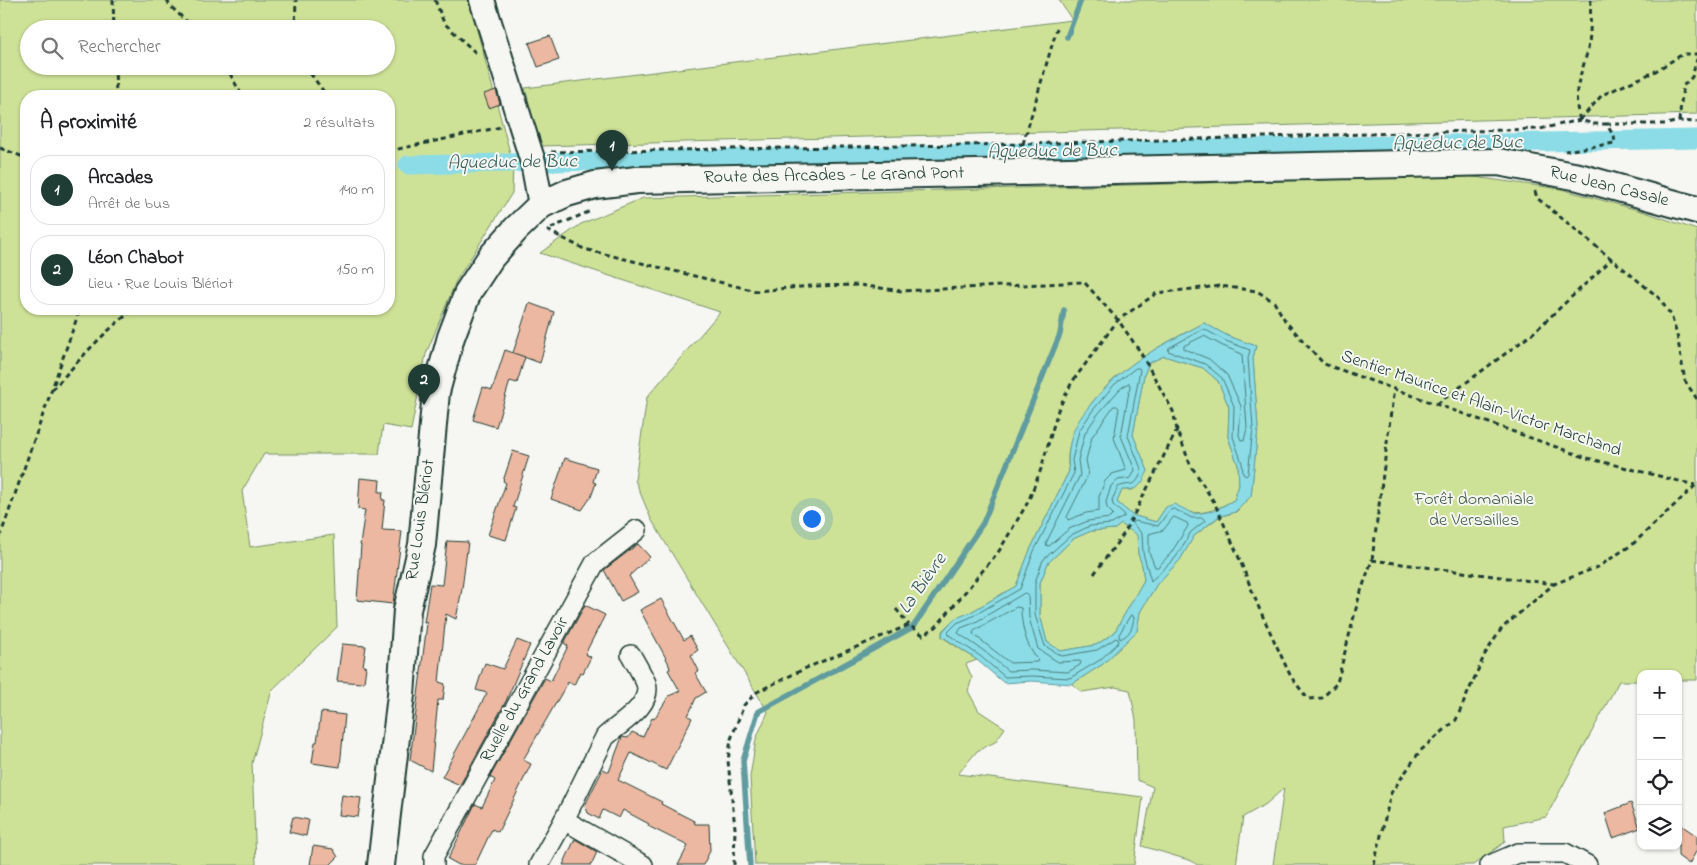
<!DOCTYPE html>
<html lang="fr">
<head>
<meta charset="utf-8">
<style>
	body { margin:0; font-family:"Indie Flower",sans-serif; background:#f2f2f2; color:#202124 }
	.controls { position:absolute; right:15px; bottom:15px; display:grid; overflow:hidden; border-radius:10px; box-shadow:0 1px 4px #0004 }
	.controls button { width:45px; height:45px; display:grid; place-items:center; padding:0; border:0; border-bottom:1px solid #e0e0e0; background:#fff; color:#202124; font:25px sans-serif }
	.you { position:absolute; left:811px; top:518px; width:18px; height:18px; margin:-12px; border:4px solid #fff; border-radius:50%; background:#1a73e8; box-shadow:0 0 0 8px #1a73e833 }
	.badge { display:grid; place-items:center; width:32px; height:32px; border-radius:50%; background:#1f3d34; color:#fff; font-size:16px; font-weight:700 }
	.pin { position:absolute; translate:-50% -41px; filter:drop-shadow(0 1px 2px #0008) }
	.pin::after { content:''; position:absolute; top:26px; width:18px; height:15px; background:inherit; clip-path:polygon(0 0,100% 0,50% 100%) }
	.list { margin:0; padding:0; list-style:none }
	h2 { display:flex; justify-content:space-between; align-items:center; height:65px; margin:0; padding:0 20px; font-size:21px }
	h2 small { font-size:16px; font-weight:400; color:#757577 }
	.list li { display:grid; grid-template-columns:32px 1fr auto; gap:15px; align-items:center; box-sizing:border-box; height:70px; margin:0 10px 10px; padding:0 10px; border:1px solid #e0e0e0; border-radius:20px }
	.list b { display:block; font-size:19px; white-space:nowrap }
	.list p { margin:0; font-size:16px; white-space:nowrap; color:#757577 }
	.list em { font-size:16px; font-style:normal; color:#757577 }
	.icon { flex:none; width:28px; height:28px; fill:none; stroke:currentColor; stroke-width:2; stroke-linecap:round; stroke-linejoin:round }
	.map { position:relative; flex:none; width:1697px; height:865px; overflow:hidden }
	.search { position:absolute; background:#fff; box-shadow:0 1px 4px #0004; left:20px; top:20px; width:375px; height:55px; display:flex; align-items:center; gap:12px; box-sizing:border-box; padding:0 18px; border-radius:28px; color:#757577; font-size:19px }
	.panel { position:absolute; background:#fff; box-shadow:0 1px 4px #0004; left:20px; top:90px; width:375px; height:225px; border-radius:20px }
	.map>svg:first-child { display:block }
</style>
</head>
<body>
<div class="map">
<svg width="1697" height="865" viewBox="0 0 1697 865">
	<rect width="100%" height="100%" fill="#f6f6f2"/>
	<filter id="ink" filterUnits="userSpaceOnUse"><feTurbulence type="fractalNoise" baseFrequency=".02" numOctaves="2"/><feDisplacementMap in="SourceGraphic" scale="10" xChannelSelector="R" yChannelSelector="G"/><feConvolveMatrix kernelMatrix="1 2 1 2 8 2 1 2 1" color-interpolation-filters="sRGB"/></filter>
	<g filter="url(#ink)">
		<g fill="#cee297" stroke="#769066" fill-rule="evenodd">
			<path d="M0 0H469L513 164 512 193 456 281 426 354 411 430 383 425 379 454H264L242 491 250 547 334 535 337 627 272 690 252 763 256 865H0ZM29 29H386V66H29ZM26 96H389V309H26Z"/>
			<polygon points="1059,0 1697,0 1697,114 540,146 525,88 1072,20"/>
			<path d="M1467 176 1561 189 1645 212 1697 230V680H1678V674H1641V681H1619L1546 817 1504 826 1505 842 1473 865H1273L1284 788 1266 804 1243 817 1236 865H1197L1192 861 1142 846 1153 787 1137 780 1136 720 1130 690 1115 687 1082 692 1072 684 1103 664 1137 631 1140 612 1157 584 1180 560 1194 536 1219 517 1236 512 1251 496 1258 428 1253 358 1256 346 1228 336 1204 323C1183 334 1162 344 1143 357 1108 379 1060 427 1069 471L1030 550 1016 586 969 613 954 619 942 631V637L977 660 966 664 972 678 968 691 979 711 1005 728 995 742 977 751 958 774 1143 797 1134 865H755L750 777 756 739 768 712 651 519 635 480 647 397 720 312 540 253 581 224 643 198Z"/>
			<path d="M1164 356 1203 368 1218 381 1229 407 1228 437 1238 465 1239 485 1234 500C1204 516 1198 515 1166 507L1156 522 1132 515 1117 502 1122 490H1133L1148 471 1133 435 1144 375 1149 363Z"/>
			<polygon points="1121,524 1138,535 1138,554 1142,565 1144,580 1114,633 1096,645 1061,651 1047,642 1040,615 1040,583 1048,563 1073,539 1091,531 1115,529"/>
		</g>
		<path fill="#8bdce6" stroke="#609c9f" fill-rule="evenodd" d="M1204 323 1228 336 1256 346 1253 358 1258 428 1251 496 1235 512 1218 517 1194 536 1180 560 1157 584 1140 612 1137 631 1103 664 1072 684 1032 681 1004 683 977 660 942 636 943 631 954 619 969 613 1016 586 1030 550 1069 471C1067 458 1069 442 1074 430 1084 406 1121 370 1143 357 1162 344 1184 334 1204 323ZM1164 356 1203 368 1218 381 1229 407 1228 437 1238 465 1239 485 1234 500 1214 511 1194 514 1174 504 1166 507 1156 522 1132 515 1117 502 1122 490C1139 490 1141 486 1148 471L1133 435 1144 375 1149 363ZM1121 524 1137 535 1138 554 1142 565 1144 580 1114 633 1096 645 1061 651 1047 642 1040 615V583L1048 563 1073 539 1091 531 1115 529Z"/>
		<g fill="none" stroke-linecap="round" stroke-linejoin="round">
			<g stroke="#4a7d7b" stroke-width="1">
				<polygon points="1204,329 1226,341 1250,350 1248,358 1253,428 1248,474 1246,476 1243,474 1242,463 1233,437 1234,406 1222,378 1205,364 1168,351 1169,348"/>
				<polygon points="1204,336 1223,346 1242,354 1247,428 1244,441 1241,440 1239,435 1241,406 1227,375 1209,359 1184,349 1184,346"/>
				<path d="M1136 368H1139L1140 370 1128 436 1142 471C1134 490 1133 481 1118 487L1112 500 1113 505 1124 515V517L1118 520 1112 524 1090 526 1071 535 1043 560 1035 582V615L1045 646 1062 656 1097 650 1116 638 1118 639 1119 642 1100 660 1070 678 1032 676 1005 677 980 656 949 635 948 632 957 623 971 617 1020 589 1034 551 1074 473 1072 460 1079 431 1093 410 1114 385Z"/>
				<polygon points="1129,383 1130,386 1121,436 1135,470 1131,478 1118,480 1111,486 1106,502 1107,508 1113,514 1110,518 1088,521 1069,529 1049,546 1047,546 1046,543 1080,475 1078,460 1085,433 1098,414 1119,390"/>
				<polygon points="1114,406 1117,406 1119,408 1114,438 1126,470 1112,474 1105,481 1099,497 1099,511 1086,513 1068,520 1067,517 1087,477 1088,470 1086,460 1092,437"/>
				<polygon points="1174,509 1192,518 1203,518 1205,521 1191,532 1176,557 1151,581 1143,553 1142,534 1132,523 1135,521 1158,526 1169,511"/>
				<polygon points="1174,517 1187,523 1188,526 1171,553 1158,567 1155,567 1149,552 1149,534 1163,530"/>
				<polygon points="1025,593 1028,595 1029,618 1038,649 1058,662 1079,661 1081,662 1080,665 1068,672 1032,670 1008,671 984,651 958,633 961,628 974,623"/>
				<path d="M1017 607 1021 608C1021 624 1026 648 1038 659L1037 662 1010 663 973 634 974 631Z"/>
				<path d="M1131 615 1134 617C1133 627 1130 635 1120 639L1119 635Z"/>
			</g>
			<g stroke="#609c9f" stroke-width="5.5">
				<polyline points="1067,37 1081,0"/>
				<polyline points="750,865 743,761 758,712 913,627 983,523 1060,334 1064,310"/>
			</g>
			<polyline stroke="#8bdce6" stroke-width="19" points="408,165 1697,139"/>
		</g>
		<g fill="#edb8a1" stroke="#1f3d34">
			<polygon points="550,36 559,60 538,67 529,43"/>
			<polygon points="496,90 500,104 489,108 484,94"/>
			<polygon points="529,303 554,312 540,363 513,353"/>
			<polygon points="505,350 525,357 517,383 510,381 496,427 473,420 483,387 492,390"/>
			<polygon points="513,451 529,456 513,507 516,508 506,540 488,535 506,483 503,481"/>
			<polygon points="565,458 597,468 593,482 596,483 591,497 582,510 551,499"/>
			<polygon points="360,478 380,480 379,492 383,492 382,500 385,500 382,530 402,531 393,604 357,600 361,545 360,545 365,510 358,509"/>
			<polygon points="447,541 468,542 462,589 456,619 446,614 439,682 445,684 443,700 438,700 431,771 410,760 427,623 424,622 430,584 442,585"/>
			<polygon points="638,544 650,557 629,576 638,592 621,601 604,570"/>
			<polygon points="661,599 684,640 690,636 698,650 691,655 699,671 695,673 706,692 696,698 688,716 692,718 666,770 631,753 618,780 662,802 661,804 694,821 695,824 709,824 710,851 703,865 678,865 688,846 648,826 649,824 623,810 619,818 603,810 599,819 588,813 585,805 603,769 609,772 622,737 628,738 632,732 643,737 652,718 654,719 669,696 680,691 668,670 670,669 668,662 640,610"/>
			<polygon points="585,605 605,615 585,654 591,657 583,673 580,672 574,685 568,682 523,760 531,764 498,832 492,829 475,865 459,865 448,859 475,804 482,807 495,780 490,777 545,678 551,681 568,646 564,643"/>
			<polygon points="517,640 530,645 506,701 460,785 442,777 487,693 476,690 481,674 485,663 503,669"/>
			<polygon points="342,644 366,646 363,666 366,667 364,682 362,682 361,683 337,681"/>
			<polygon points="321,712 345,715 340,767 312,763 315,742 317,742"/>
			<polygon points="342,795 361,798 358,817 339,815"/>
			<polygon points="1631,803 1640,828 1613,838 1605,813"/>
			<polygon points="293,817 309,820 306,836 289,832"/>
			<polygon points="1678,823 1697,836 1697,850 1689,864 1678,856"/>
			<polygon points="575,839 597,852 591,865 563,865"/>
			<polygon points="313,846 333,849 338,857 330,865 310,865"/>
		</g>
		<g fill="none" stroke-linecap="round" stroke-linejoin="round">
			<defs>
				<g id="minor">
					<polyline points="564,820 643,865"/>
					<polyline points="434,865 434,856 595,563 637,530"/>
					<path d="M539 865 564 820 605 737C618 724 653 707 646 683 642 674 636 664 631 655"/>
					<polyline points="1490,865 1518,853 1565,853 1587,865"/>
				</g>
				<polyline id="tertiary" points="482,0 533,162 541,205"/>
				<polyline id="secondary" points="381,865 401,695 407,610 422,545 436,392 451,337 468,292 491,257 516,229 541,205 567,193 595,185 637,180 1498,162 1579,177 1697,210"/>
			</defs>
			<use href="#minor" stroke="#1f3d34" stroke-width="22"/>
			<use href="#tertiary" stroke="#1f3d34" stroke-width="28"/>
			<use href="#secondary" stroke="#1f3d34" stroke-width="30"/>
			<g stroke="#1f3d34" stroke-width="3" stroke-dasharray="5 4" stroke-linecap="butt">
				<polyline points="113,0 114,29"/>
				<polyline points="167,0 170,6 195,29"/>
				<polyline points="435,0 444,23 477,54"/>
				<polyline points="295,29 296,0"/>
				<polyline points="115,66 116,96"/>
				<polyline points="226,66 242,96"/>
				<polyline points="305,66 327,96"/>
				<polyline points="1580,120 1602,95 1654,72 1683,54 1697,54"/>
				<path d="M1580 120C1570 86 1584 74 1589 43 1591 29 1590 14 1591 0"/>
				<polyline points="1679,121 1683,86 1692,77 1697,59"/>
				<polyline points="1606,124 1667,124 1679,121 1697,122"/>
				<polyline points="1023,144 1057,28"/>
				<polyline points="0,148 26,158"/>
				<polyline points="389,151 501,127"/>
				<polyline points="551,152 1023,144 1540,129 1580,120 1594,124 1606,124 1614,136 1615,143 1565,151"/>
				<polyline points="1535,191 1537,198 1658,297 1671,315 1677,335 1685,381 1697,399"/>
				<polyline points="551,228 591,211"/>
				<polyline points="547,230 584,249 756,291 811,286 859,285 902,291 1084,282 1118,320 1139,350 1173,411 1177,430 1190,464 1214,502 1237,553 1259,608 1291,677 1308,699 1322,698 1337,683 1359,597 1372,560 1554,584"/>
				<path d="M52 390C79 361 103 331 135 309"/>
				<polyline points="1437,404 1532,334 1612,259"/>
				<polyline points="0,537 80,309"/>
				<polyline points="1372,560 1394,388"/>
				<polyline points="1094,574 1125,532 1177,430"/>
				<polyline points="896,609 909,625"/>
				<polyline points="734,865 735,828 728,761 731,739 744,705 757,692 804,669 909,625 923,635 936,627 999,551 1028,502 1041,469 1058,410 1072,382 1118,320 1157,293 1220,286 1257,291 1274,302 1286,322 1324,364 1587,458 1695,485"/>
				<polyline points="1374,865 1391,793 1420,751 1456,720 1485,654 1502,628 1554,584 1598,567 1633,544 1697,484"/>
			</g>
			<use href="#minor" stroke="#f6f6f2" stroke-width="19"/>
			<use href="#tertiary" stroke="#f6f6f2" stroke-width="24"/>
			<use href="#secondary" stroke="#f6f6f2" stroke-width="26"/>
		</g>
	</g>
	<g text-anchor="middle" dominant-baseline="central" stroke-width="4" stroke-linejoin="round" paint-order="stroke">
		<g font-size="18" fill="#1f3d34" stroke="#f6f6f2">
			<text transform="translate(834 176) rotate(-1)">Route des Arcades - Le Grand Pont</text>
			<text transform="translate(1609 187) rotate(14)">Rue Jean Casale</text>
			<text transform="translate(1481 404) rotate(19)">Sentier Maurice et Alain-Victor Marchand</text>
			<text transform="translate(421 520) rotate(-82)">Rue Louis Blériot</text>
			<text transform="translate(525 690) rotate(-61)">Ruelle du Grand Lavoir</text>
		</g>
		<g font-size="18" fill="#425e48" stroke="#f6f6f2">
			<text x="1474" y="500">Forêt domaniale<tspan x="1474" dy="21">de Versailles</tspan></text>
		</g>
		<g font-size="19" font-style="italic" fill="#355d58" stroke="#f6f6f2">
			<text transform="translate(1457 144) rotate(-1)">Aqueduc de Buc</text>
			<text transform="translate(1052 152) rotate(-1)">Aqueduc de Buc</text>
			<text transform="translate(512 163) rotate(-1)">Aqueduc de Buc</text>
			<text transform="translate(923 584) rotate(-55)">La Bièvre</text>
		</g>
	</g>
</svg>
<div class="controls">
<button>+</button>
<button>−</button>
<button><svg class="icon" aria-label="locate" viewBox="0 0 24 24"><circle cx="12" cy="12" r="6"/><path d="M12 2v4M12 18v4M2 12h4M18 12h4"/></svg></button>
<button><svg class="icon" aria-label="layers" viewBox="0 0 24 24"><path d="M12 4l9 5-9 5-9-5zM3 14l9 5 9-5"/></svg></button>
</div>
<div class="you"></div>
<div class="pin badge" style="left:612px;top:171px">1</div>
<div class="pin badge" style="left:424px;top:405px">2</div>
<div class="search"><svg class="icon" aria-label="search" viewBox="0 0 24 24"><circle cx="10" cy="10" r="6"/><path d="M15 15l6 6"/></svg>Rechercher</div>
<section class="panel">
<h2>À proximité<small>2 résultats</small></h2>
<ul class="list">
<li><span class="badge">1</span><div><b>Arcades</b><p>Arrêt de bus</p></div><em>140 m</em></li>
<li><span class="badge">2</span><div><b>Léon Chabot</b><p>Lieu · Rue Louis Blériot</p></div><em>150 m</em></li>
</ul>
</section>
</div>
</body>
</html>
